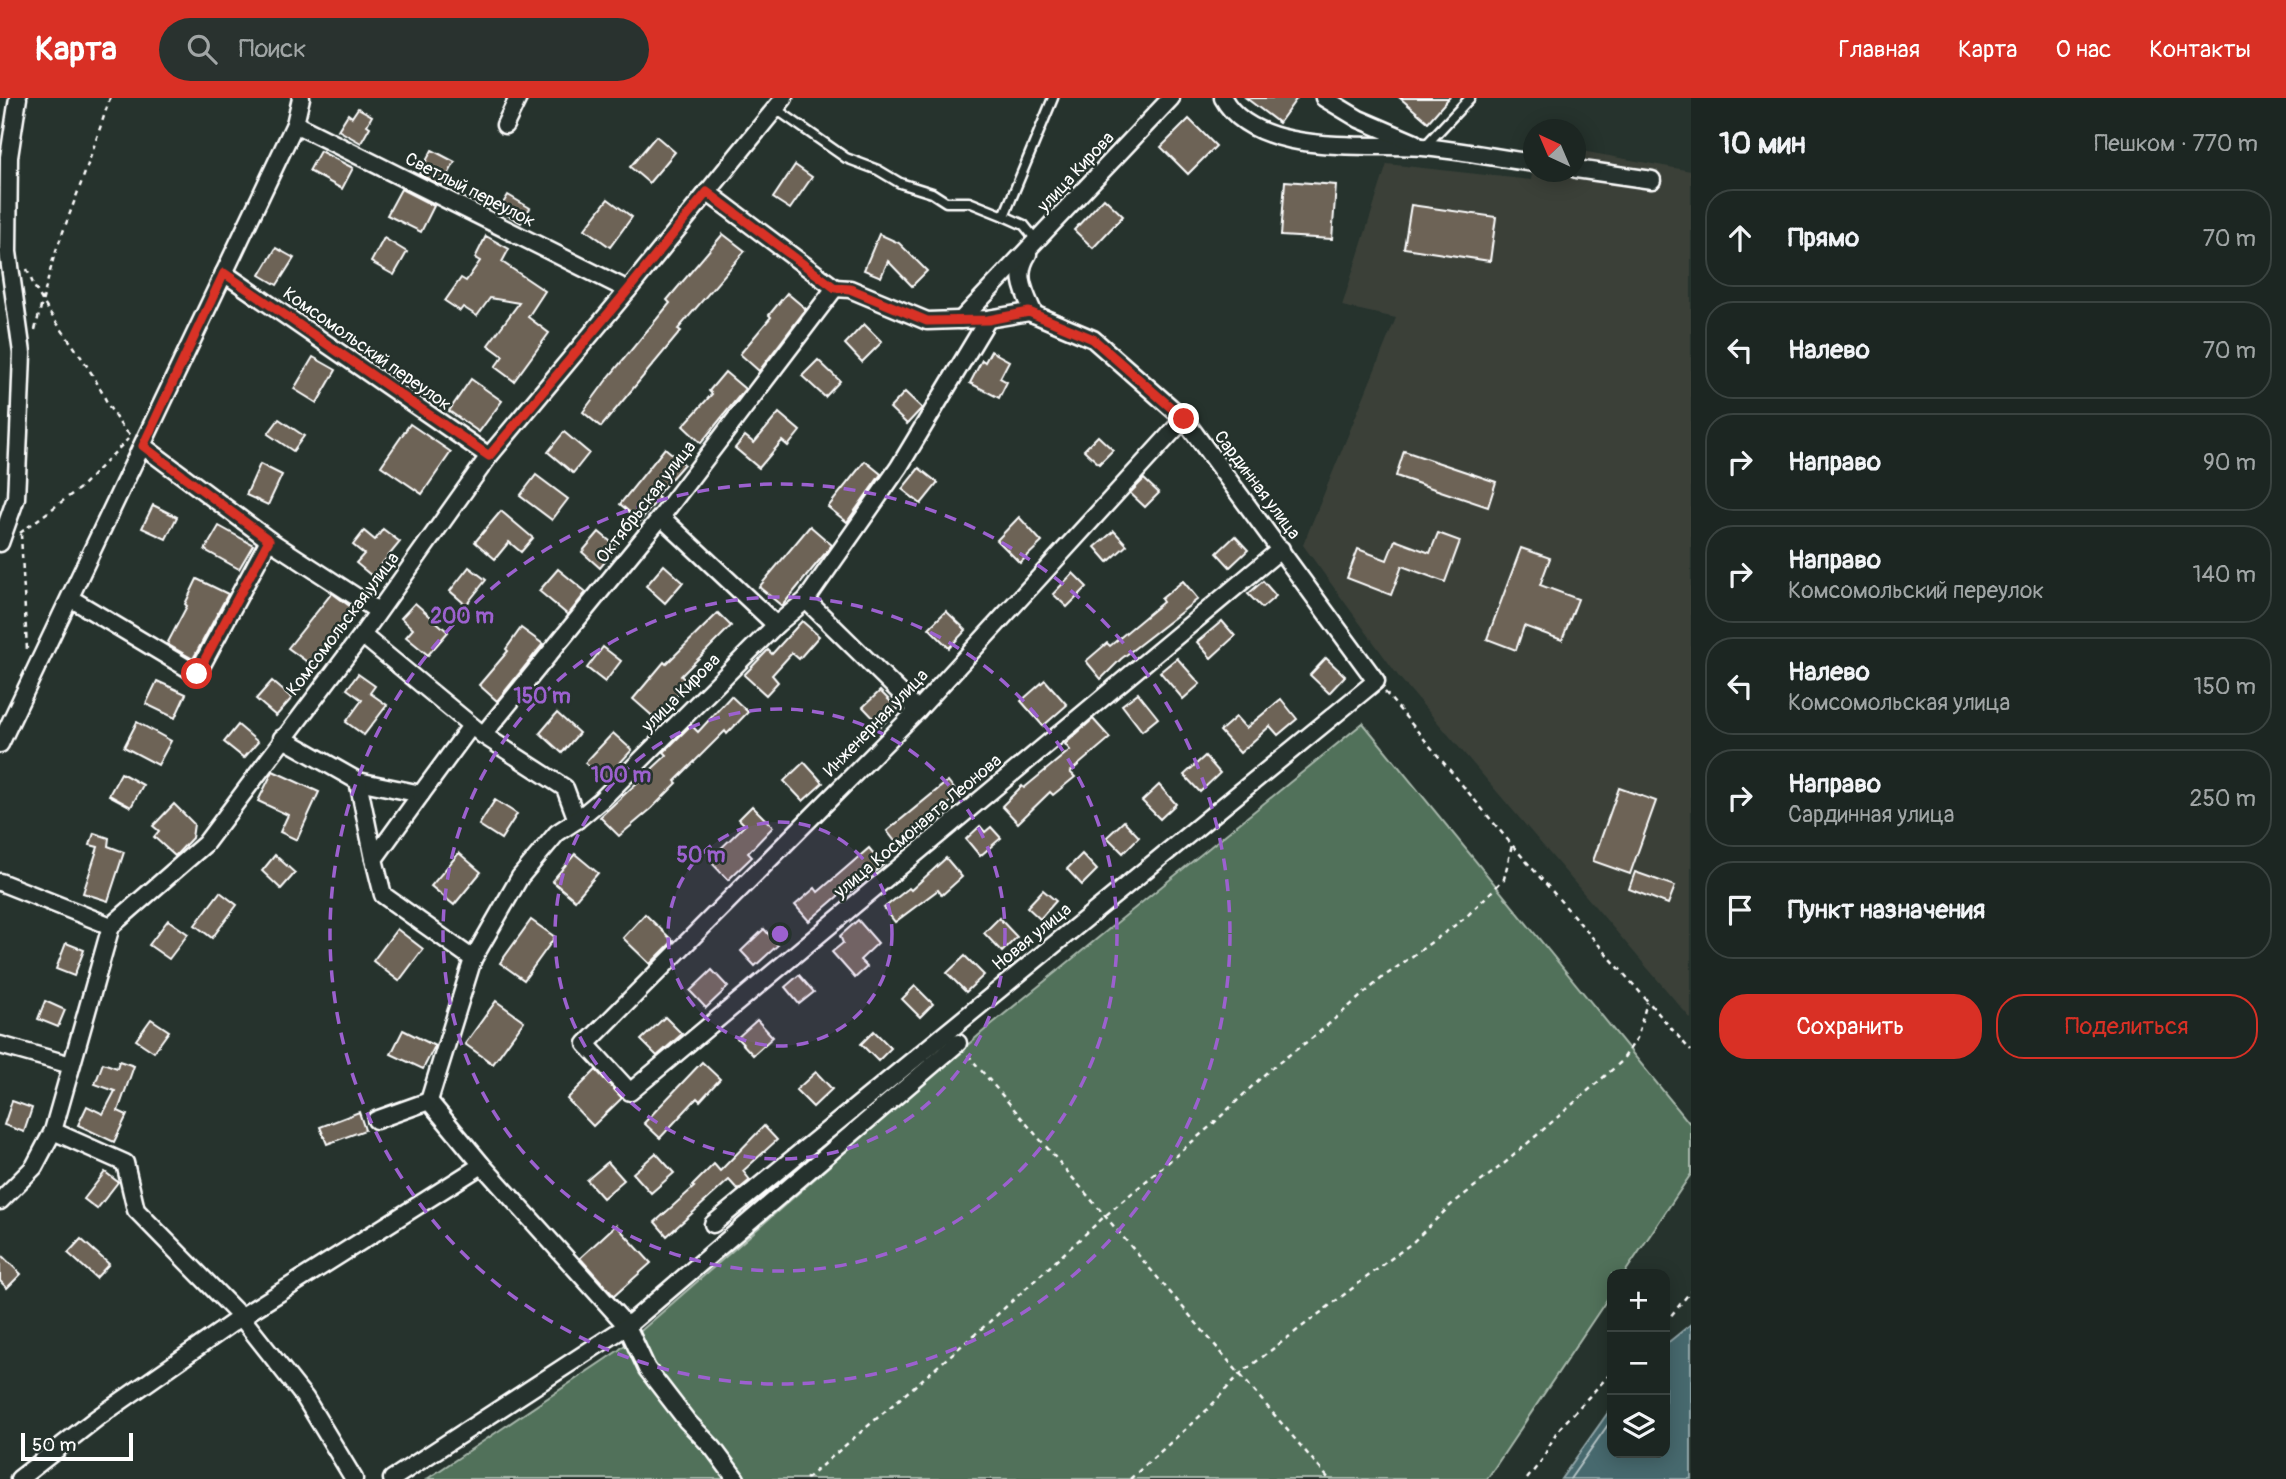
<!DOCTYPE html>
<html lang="ru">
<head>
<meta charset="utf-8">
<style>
	body { margin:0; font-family:Pangolin,sans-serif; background:#29322f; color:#f1f3f6 }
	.controls { position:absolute; right:21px; bottom:21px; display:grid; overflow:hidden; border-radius:14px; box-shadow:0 4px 18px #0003 }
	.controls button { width:63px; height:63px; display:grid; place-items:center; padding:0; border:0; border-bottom:2px solid #3a4340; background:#1c2622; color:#f1f3f6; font:35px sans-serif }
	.compass { position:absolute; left:1523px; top:21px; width:63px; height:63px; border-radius:50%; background:#1c2622; box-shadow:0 4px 18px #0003; rotate:316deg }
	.scale { position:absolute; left:21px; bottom:18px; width:112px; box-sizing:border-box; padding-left:7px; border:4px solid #fff; border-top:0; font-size:19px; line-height:24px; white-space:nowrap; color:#fff; -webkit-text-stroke:5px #26332d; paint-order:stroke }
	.stop { position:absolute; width:21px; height:21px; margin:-16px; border:5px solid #d93025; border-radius:50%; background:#fff }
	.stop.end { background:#d93025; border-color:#fff; box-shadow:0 2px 7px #0008 }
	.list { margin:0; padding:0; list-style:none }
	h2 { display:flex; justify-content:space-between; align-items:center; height:91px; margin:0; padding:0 28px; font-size:30px }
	h2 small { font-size:23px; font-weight:400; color:#a0a5a5 }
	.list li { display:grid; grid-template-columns:46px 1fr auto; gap:21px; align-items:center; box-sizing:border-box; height:98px; margin:0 14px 14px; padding:0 14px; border:2px solid #3a4340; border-radius:28px }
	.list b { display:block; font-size:26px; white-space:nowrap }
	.list p { margin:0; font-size:23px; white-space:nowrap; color:#a0a5a5 }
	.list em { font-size:23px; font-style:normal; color:#a0a5a5 }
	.actions { display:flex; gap:14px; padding:21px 28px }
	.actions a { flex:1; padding:16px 0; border:2px solid #d93025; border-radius:28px; text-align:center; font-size:24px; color:#d93025 }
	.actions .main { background:#d93025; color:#fff }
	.icon { flex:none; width:38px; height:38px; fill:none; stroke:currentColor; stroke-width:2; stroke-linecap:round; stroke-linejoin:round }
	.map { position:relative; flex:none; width:1691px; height:1381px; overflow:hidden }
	header { display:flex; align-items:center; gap:42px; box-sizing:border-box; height:98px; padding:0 35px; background:#d93025; color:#fff }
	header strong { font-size:33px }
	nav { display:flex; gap:38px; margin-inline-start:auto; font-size:24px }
	.search { width:490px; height:63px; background:#29322f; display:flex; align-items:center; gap:18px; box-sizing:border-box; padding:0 24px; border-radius:38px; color:#a0a5a5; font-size:26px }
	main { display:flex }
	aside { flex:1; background:#1c2622 }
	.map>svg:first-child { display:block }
</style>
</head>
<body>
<header>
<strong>Карта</strong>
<div class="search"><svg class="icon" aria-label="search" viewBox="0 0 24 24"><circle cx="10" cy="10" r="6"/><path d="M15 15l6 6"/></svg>Поиск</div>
<nav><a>Главная</a><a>Карта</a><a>О нас</a><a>Контакты</a></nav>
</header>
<main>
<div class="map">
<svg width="1691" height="1381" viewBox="0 0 1691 1381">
	<rect width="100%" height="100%" fill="#26332d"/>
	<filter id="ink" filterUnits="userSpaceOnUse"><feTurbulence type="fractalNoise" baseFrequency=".0143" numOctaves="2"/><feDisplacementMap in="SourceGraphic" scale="14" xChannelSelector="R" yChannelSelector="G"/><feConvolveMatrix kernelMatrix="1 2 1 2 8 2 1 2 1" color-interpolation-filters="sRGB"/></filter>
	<g filter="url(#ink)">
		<polygon fill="#3b4139" points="1576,52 1691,73 1691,921 1399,579 1303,447 1396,220 1342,208 1387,66 1531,82 1533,66 1534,74 1576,74"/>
		<polygon fill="#51715a" stroke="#a8b8ac" stroke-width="2" points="1363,625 1691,1027 1691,1076 1624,1176 1612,1176 1612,1194 1487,1381 427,1381 619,1252 987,930"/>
		<polygon fill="#47696e" stroke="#91a5a8" stroke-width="2" points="1691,1226 1691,1381 1561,1381 1612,1309 1612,1355 1665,1355 1665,1247"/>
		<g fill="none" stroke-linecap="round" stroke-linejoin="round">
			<polyline stroke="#b5c3c5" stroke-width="2" points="1570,1381 1612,1321"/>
		</g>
		<g fill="#6d6356" stroke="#fff" stroke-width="2">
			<polygon points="1246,0 1297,0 1279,25"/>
			<polygon points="1400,0 1449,0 1428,24"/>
			<polygon points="358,10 372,18 367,27 370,29 361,45 338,32 348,16 352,19"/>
			<polygon points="1189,21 1216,48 1188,76 1161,49"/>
			<polygon points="656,38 675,54 649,85 630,69"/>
			<polygon points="432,52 455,64 442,88 419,76"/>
			<polygon points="320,53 353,70 342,91 309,73"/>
			<polygon points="795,67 812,79 790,111 773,100"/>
			<polygon points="1285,83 1336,87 1332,141 1281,138"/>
			<polygon points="401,91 434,108 421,134 387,117"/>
			<polygon points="508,97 530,110 521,125 499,112"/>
			<polygon points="1104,100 1123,118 1093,150 1074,132"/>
			<polygon points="608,101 632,119 610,149 585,131"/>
			<polygon points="1411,107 1496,119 1490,163 1404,150"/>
			<polygon points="723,136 745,153 678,231 681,233 601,329 583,314 608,280 670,205 667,202"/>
			<polygon points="879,136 899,145 927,173 912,188 888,163 881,179 864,172"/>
			<polygon points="486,138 509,151 502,164 545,193 528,219 549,235 514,283 495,269 503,258 488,247 519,205 490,200 477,218 463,209 460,213 445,203 461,180 466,183 480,163 475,160"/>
			<polygon points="384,140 407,154 394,177 371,164"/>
			<polygon points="276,150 294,160 277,187 260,177"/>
			<polygon points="787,195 806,211 759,273 740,256 771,219 769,217"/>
			<polygon points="864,226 882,244 862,264 845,246"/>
			<polygon points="991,253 1009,263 1000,280 1007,284 999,300 970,285 982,262 985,264"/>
			<polygon points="313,259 336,272 317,305 294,291"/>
			<polygon points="818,262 840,283 825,299 802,278"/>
			<polygon points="725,274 745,291 701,345 683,328 712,296 709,293"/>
			<polygon points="471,281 502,303 479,334 449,313"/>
			<polygon points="905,294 922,310 907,326 890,310"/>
			<polygon points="779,315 800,333 788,348 782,343 759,370 735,350 745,338 754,345"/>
			<polygon points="279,321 304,338 293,353 268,336"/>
			<polygon points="410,326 451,354 422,396 381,368"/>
			<polygon points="564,334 589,355 573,375 548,354"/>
			<polygon points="1098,338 1113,352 1099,366 1084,352"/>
			<polygon points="665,350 684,366 656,398 659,400 640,423 620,406"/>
			<polygon points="1404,353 1496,384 1488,409 1396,378"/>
			<polygon points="865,363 881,376 847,424 828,409"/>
			<polygon points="260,366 282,377 268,407 246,397"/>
			<polygon points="919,370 938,385 921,406 902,391"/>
			<polygon points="536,377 568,401 552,422 520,398"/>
			<polygon points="1144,381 1159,395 1145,409 1130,395"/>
			<polygon points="153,407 177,419 166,441 142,430"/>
			<polygon points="501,413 533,440 521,454 509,444 495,461 475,444"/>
			<polygon points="1019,419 1042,444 1020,465 997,442"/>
			<polygon points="219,428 253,447 239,471 205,452"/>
			<polygon points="810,428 832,447 782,508 759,489"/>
			<polygon points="383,431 400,444 372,478 356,465 364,456 353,447 364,433 375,442"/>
			<polygon points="1114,433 1127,447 1108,464 1095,449"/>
			<polygon points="599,434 617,449 600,470 582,454"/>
			<polygon points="1438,435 1460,443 1445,484 1402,468 1391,497 1347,480 1358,451 1387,462 1395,442 1430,455"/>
			<polygon points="1235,438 1248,452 1230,469 1217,455"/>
			<polygon points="1521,450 1550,460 1540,487 1578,501 1562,542 1524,528 1516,552 1487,541"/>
			<polygon points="664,467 683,484 665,505 646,488"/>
			<polygon points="469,469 486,482 466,507 450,493"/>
			<polygon points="558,471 586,494 568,517 539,493"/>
			<polygon points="1073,475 1087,489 1067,509 1053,496"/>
			<polygon points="197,481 228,496 193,561 167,546 187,508 185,506"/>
			<polygon points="1183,483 1198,501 1121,561 1101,581 1086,563 1107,545 1110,548 1163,504 1161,501"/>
			<polygon points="1263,483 1276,498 1262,510 1248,496"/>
			<polygon points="332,495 355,512 313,568 288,550"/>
			<polygon points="415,505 448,534 428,557 406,539 413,531 401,520"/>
			<polygon points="946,513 966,532 949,550 929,530"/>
			<polygon points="718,515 731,528 681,578 688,584 657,622 633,601 664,564 666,566"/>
			<polygon points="802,523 819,538 799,561 792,555 772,577 778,584 766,597 744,577 768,552 772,556"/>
			<polygon points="1222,523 1235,538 1211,560 1197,544"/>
			<polygon points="521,530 543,546 497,603 479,587 508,553 506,551"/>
			<polygon points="603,549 621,563 605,584 587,570"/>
			<polygon points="1177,560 1200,586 1183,601 1160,574"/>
			<polygon points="1326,560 1345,578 1329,595 1310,577"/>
			<polygon points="358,576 375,588 370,595 387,607 364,637 346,624 362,602 347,591"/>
			<polygon points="1045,582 1067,607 1043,628 1021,603"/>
			<polygon points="157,583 186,596 175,620 146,606"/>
			<polygon points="272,583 292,600 276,618 256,601"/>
			<polygon points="880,593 898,611 881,628 863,609"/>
			<polygon points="1138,595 1158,620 1142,633 1122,607"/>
			<polygon points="731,598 748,614 727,636 725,633 675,683 677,685 651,711 619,738 600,719 667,657 664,654 691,627 698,634"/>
			<polygon points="1281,601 1297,621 1278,637 1270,628 1240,655 1220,633 1236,619 1246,630"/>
			<polygon points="557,615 579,635 562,655 540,635"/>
			<polygon points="1093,621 1110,640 1070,674 1075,679 1053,697 1050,694 1018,725 1002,708 1022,688 1024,690 1070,652 1065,646"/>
			<polygon points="137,624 171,643 158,667 124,649"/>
			<polygon points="238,627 258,644 244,660 224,644"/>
			<polygon points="613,635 632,652 604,682 585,665"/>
			<polygon points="1205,658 1220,675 1200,694 1184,677"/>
			<polygon points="804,664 823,685 803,703 784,683"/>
			<polygon points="273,673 319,694 297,742 280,734 288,717 258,703"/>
			<polygon points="121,675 143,687 131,709 109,697"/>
			<polygon points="948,683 959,697 898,747 887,733"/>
			<polygon points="1159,687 1176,706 1160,721 1142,703"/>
			<polygon points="1619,690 1656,703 1630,776 1593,763"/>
			<polygon points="495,702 517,716 501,741 479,727"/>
			<polygon points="174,706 194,726 192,740 175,758 154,739 159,733 153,728"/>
			<polygon points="752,708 773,729 748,755 752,759 728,782 709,762 745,727 739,721"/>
			<polygon points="1124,723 1139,739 1123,755 1107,739"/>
			<polygon points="980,728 985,734 991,729 1001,740 980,758 966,741"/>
			<polygon points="94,735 109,740 108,748 124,754 108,803 83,795 98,749 90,747"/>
			<polygon points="869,750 883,767 848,796 845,792 809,823 795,807 815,790 818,794"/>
			<polygon points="459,755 481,774 454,807 431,788"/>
			<polygon points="575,756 598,775 575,802 552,783"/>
			<polygon points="1082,756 1097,772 1082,787 1067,771"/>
			<polygon points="275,757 295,775 281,791 262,773"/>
			<polygon points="946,760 962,779 942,797 938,792 895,824 884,810 909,790 911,792"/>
			<polygon points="1635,774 1675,788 1668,806 1629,791"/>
			<polygon points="1043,792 1056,803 1040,821 1027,809"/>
			<polygon points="220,794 237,807 212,840 195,827"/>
			<polygon points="645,816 673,843 650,866 623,840"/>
			<polygon points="999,820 1017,839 1002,854 984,835"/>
			<polygon points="168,822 188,836 169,861 149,847"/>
			<polygon points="531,822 555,839 524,882 500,865"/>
			<polygon points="858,822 878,845 860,862 867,869 855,880 832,854 843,845 840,838"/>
			<polygon points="397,831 423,851 399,883 373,863"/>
			<polygon points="764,831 778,847 755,868 741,853"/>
			<polygon points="66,845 84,852 74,878 56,871"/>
			<polygon points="965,858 984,877 966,894 947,875"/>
			<polygon points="712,872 728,889 706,910 690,893"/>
			<polygon points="799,877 814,894 799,906 785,889"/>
			<polygon points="915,888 933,906 920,919 902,901"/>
			<polygon points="45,903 65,912 58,929 38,921"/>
			<polygon points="496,903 524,923 493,966 465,946"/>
			<polygon points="665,919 682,936 657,958 641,942"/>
			<polygon points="151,921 169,933 154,954 136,942"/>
			<polygon points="757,922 773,939 753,957 737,940"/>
			<polygon points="403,932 435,948 423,971 391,956"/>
			<polygon points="874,933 891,950 878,963 861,946"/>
			<polygon points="119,963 134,968 118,1013 127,1017 114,1044 78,1027 87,1008 103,1016 115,993 95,986 103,965 117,970"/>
			<polygon points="702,964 720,981 700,1003 697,1000 660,1040 644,1025"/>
			<polygon points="596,972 622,1000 593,1028 567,1001"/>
			<polygon points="816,974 832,991 813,1009 796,992"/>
			<polygon points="12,1003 32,1010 24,1034 4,1027"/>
			<polygon points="359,1014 365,1032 327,1046 320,1029"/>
			<polygon points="764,1028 777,1042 743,1073 750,1082 738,1092 729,1082 667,1138 655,1124 694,1089 692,1088 714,1066 720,1073"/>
			<polygon points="656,1055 674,1075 651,1095 633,1075"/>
			<polygon points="608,1064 624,1082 603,1100 587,1082"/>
			<polygon points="105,1074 118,1084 97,1111 84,1101"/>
			<polygon points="616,1127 651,1165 614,1198 580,1160"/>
			<polygon points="81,1141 109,1166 96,1180 68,1155"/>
			<polygon points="0,1156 21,1176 7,1190 0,1183"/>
		</g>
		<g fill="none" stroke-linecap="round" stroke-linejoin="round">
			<defs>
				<g id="lane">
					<polyline points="776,11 846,60 878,72 900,85 932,95 946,104 969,104 1004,118 1024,127 1037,143"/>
					<polyline points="1424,49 1470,0"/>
					<polyline points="1004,118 1053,0"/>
				</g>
				<g id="street">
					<path d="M1223 0C1255 59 1366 45 1422 49 1459 52 1497 60 1534 65"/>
					<polyline points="1324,0 1359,21 1415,45"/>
					<polyline points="295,26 628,192"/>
					<polyline points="505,27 518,0"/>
					<polyline points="1576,71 1652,82"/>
					<polyline points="707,94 835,190 850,191 927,223 988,221 1029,214 1093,241 1184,321 1376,583 713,1126"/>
					<path d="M1028 156C1014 177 1025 195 1034 216"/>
					<polyline points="224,175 489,358"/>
					<polyline points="961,222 1171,0"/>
					<polyline points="1184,321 918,612 586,946 630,994 1281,451"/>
					<polyline points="661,419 776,527"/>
					<polyline points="269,442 378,513"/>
					<polyline points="0,445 16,400 19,334 22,255 8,154 9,59 18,0"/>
					<polyline points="70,500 197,576 269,442 143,348"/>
					<polyline points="806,502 918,612"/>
					<polyline points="362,537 483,637 565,690 577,722"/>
					<polyline points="483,637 661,419 835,190"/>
					<polyline points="282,640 358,683 421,696 374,761 383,797 473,861"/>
					<polyline points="0,646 295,26 301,0"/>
					<polyline points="358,683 374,761"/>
					<polyline points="421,696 471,628"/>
					<polyline points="0,784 111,828"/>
					<polyline points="0,947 71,967"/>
					<polyline points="429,1003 473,861 520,779 557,735 577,722 601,702 776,527 806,502 899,369 988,221"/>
					<polyline points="429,1003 482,1067 627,1228 647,1271 687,1323 713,1350 736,1381"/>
					<polyline points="376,1022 429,1003"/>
					<polyline points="53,1033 125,1065 136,1112 241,1219 305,1300 354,1381"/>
					<polyline points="0,1103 34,1069 53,1033 111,828 205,746 362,537 489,358 628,192 784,0"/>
					<polyline points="19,1381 97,1320 241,1219 482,1067"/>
					<polyline points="392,1381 627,1228 958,945"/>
				</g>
			</defs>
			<use href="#lane" stroke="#fff" stroke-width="13"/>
			<use href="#street" stroke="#fff" stroke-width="21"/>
			<g stroke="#fff" stroke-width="2.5" stroke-dasharray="5 5" stroke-linecap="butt">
				<path d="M27 171C41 210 69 238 90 273 104 294 111 320 130 337"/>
				<polyline points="35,232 54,158 86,72 110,0"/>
				<polyline points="20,435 80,390 128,341"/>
				<polyline points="21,436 27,552"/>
				<polyline points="1385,594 1512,747 1691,953"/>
				<polyline points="968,957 1329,1381"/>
				<polyline points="1665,1225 1691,1193"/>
				<polyline points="806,1381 987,1226 1105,1118 1213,1026 1269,972 1316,937 1382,880 1465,820 1504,781 1512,747"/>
				<polyline points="1130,1381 1209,1310 1240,1276 1413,1144 1451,1107 1506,1064 1621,964 1637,940 1647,904"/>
				<polyline points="1527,1381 1542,1362 1557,1333 1612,1274"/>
			</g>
			<use href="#lane" stroke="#26332d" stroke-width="8"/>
			<use href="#street" stroke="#26332d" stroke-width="16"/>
		</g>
	</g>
	<g fill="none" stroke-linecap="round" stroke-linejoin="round" filter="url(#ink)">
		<polyline stroke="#d93025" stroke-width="9" points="197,576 269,442 143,348 224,175 489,358 628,192 707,94 835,190 850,191 927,223 988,222 1029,214 1093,241 1184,321"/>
	</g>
	<circle cx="780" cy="836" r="112" fill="#9c61cf" fill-opacity=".12"/>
	<g fill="none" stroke="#9c61cf" stroke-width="3.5" stroke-dasharray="12 9">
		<circle cx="780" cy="836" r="112"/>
		<circle cx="780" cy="836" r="225"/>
		<circle cx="780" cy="836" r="337"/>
		<circle cx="780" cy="836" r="450"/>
	</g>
	<g text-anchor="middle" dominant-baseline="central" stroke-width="5" stroke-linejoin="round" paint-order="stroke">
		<g font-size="18" fill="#fff" stroke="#26332d">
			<text transform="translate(1076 74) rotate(-47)">улица Кирова</text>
			<text transform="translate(470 92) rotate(27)">Светлый переулок</text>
			<text transform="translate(367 251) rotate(35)">Комсомольский переулок</text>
			<text transform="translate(1257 387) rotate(53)">Сардинная улица</text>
			<text transform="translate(646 404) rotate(-52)">Октябрьская улица</text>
			<text transform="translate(343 526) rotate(-53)">Комсомольская улица</text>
			<text transform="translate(681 595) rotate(-45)">улица Кирова</text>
			<text transform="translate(876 625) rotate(-46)">Инженерная улица</text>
			<text transform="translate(918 728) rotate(-40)">улица Космонавта Леонова</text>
			<text transform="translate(1032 839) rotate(-39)">Новая улица</text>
		</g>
	</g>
	<circle cx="780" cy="836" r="10" fill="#9c61cf" stroke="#26332d" stroke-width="3.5"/>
	<g font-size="21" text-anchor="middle" font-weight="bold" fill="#9c61cf" stroke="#26332d" stroke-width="5" stroke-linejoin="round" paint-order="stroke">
		<text x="462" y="525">200 m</text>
		<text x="542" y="605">150 m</text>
		<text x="621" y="684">100 m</text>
		<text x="701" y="764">50 m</text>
	</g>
</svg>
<div class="controls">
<button>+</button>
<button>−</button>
<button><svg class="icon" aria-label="layers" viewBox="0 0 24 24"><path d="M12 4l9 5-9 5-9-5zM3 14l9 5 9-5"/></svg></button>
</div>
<svg class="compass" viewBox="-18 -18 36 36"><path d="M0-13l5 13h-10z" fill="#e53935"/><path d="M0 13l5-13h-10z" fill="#a0a5a5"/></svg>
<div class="scale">50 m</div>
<div class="stop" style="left:197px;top:576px"></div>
<div class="stop end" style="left:1184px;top:321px"></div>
</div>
<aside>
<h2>10 мин<small>Пешком · 770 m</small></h2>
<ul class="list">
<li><svg class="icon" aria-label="ahead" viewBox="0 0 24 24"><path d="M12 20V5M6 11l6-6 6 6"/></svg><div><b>Прямо</b></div><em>70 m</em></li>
<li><svg class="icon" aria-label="left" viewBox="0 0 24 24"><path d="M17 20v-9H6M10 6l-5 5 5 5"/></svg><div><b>Налево</b></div><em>70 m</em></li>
<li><svg class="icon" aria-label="right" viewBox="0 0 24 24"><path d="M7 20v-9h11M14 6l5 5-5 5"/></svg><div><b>Направо</b></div><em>90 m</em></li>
<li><svg class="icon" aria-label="right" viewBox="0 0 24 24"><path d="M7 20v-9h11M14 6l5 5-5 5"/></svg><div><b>Направо</b><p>Комсомольский переулок</p></div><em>140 m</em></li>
<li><svg class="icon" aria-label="left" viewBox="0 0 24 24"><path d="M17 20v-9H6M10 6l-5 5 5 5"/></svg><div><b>Налево</b><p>Комсомольская улица</p></div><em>150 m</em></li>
<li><svg class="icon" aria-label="right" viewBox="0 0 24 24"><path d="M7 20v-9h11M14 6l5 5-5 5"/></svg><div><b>Направо</b><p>Сардинная улица</p></div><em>250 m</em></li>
<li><svg class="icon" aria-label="arrive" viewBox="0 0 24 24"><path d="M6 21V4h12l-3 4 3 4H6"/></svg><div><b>Пункт назначения</b></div></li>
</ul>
<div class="actions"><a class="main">Сохранить</a><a>Поделиться</a></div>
</aside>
</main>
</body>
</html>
